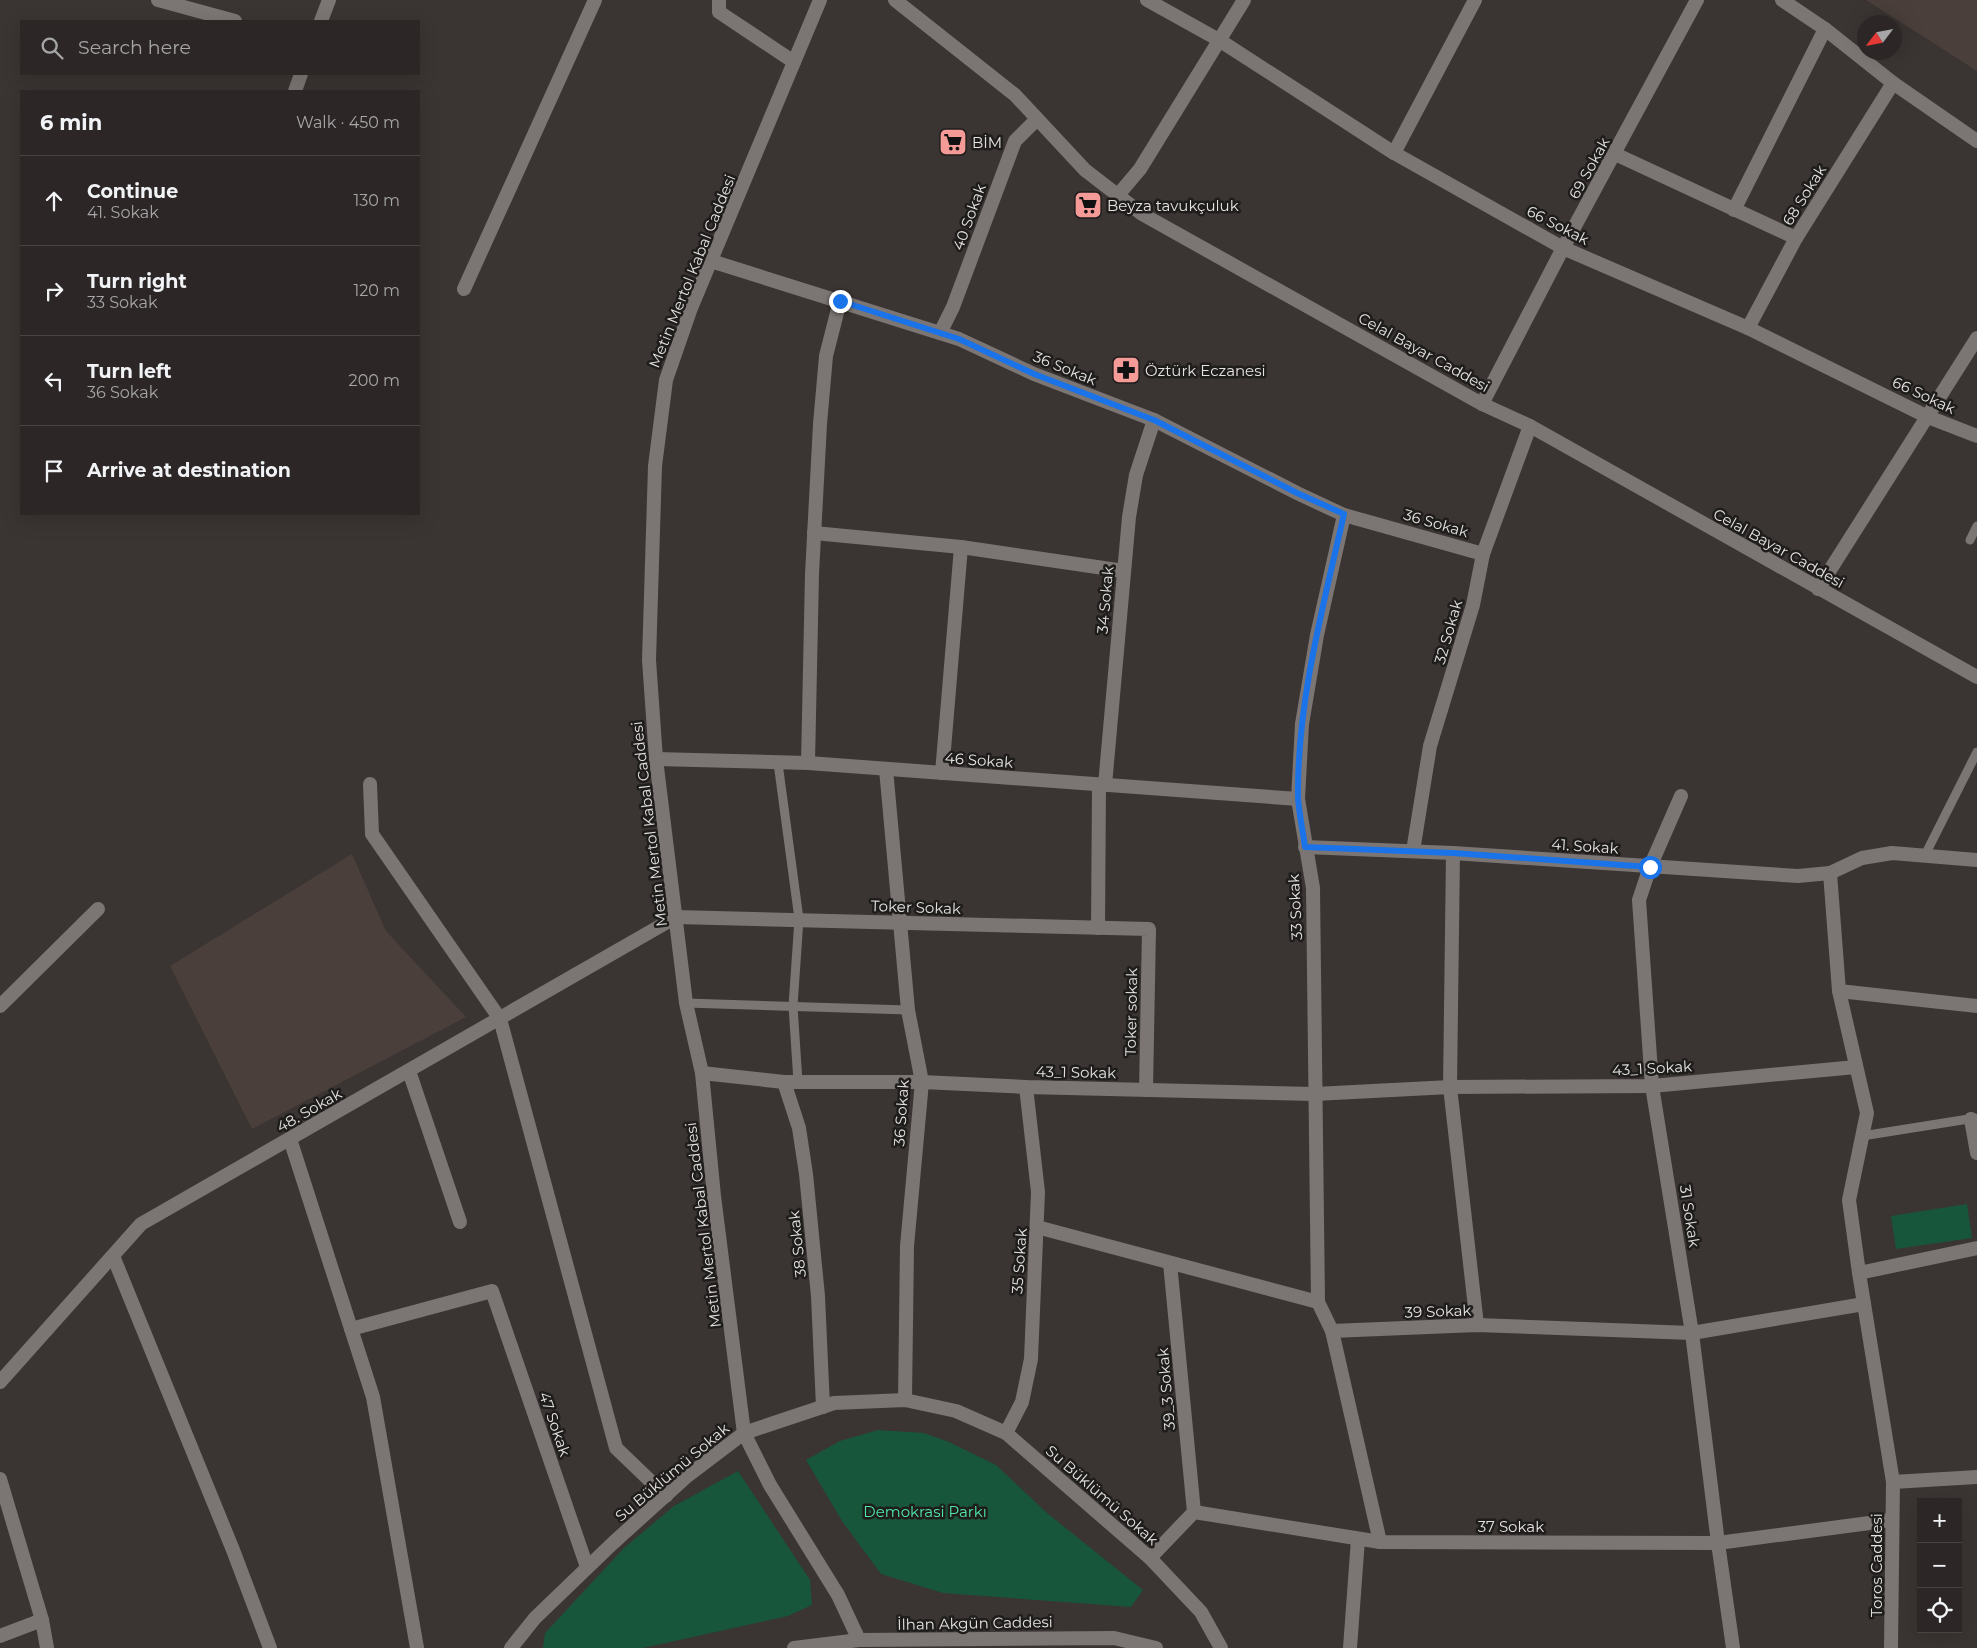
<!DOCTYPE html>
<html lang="en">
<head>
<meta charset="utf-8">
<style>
	body { margin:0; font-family:Montserrat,sans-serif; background:#342f2e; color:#f1f3f6 }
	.controls { position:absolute; right:15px; bottom:15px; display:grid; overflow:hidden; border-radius:0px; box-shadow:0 5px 20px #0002 }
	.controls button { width:45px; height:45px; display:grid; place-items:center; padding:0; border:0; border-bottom:1px solid #484443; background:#2c2726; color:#f1f3f6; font:25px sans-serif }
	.compass { position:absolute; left:1857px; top:15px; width:45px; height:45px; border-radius:50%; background:#2c2726; box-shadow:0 5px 20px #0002; rotate:238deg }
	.stop { position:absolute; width:15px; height:15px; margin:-11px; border:4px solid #1a73e8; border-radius:50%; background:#fff }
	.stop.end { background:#1a73e8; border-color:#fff; box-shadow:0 1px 5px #0008 }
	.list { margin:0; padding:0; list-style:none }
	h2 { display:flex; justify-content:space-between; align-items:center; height:65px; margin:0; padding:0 20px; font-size:21px }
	h2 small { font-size:16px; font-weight:400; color:#a6a5a7 }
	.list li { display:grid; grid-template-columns:32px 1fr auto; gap:15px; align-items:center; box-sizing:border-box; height:90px; padding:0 20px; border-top:1px solid #484443 }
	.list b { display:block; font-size:19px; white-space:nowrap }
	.list p { margin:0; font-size:16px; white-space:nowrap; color:#a6a5a7 }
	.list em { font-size:16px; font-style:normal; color:#a6a5a7 }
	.icon { flex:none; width:28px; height:28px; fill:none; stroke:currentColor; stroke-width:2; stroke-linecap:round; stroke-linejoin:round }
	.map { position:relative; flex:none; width:1977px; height:1648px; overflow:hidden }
	.search { position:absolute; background:#2c2726; box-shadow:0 5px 20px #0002; left:20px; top:20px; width:400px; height:55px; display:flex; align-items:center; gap:12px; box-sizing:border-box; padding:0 18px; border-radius:0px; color:#a6a5a7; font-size:19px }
	.panel { position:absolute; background:#2c2726; box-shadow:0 5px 20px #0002; left:20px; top:90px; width:400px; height:425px; border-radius:0px }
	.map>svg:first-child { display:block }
</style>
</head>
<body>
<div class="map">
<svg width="1977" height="1648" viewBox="0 0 1977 1648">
	<rect width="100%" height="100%" fill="#3a3432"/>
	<g fill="#4a3f3b">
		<polygon points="1866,0 1977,0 1977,71"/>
		<polygon points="352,854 386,931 466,1017 252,1129 170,966"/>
	</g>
	<g fill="#18563c">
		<polygon points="1967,1204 1972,1238 1896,1249 1891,1216"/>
		<polygon points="878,1430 924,1433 949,1442 996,1465 1047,1513 1143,1590 1131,1607 943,1593 881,1574 842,1521 806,1460 840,1441"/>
		<polygon points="738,1471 810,1580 812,1605 788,1616 643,1648 543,1648 545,1633 624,1548 674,1506"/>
	</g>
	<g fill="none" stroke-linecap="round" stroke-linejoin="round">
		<g stroke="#7b7573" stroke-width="9">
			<polyline points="1970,540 1977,526"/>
			<polyline points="778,763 799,919 793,1006 798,1082"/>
			<polyline points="1925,855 1977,752"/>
			<polyline points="686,1003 908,1010"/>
			<polyline points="1862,1136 1975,1118"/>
		</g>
		<g stroke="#7b7573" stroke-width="14">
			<polyline points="158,0 235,21"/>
			<polyline points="719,0 719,12 794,62"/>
			<polyline points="820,0 691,308 666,380 655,466 649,660 656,759 686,1003 702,1073 714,1196 744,1433 770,1485 838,1595 859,1640"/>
			<polyline points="895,0 1015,95 1085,170 1142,214 1482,404 1530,426 1977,677"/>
			<polyline points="1147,0 1219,40 1394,153 1563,248 1748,328 1928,417 1977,436"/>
			<polyline points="1782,0 1825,29 1893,83 1977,141"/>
			<polyline points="321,21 329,0"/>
			<polyline points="295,91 301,74"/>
			<polyline points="1394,153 1475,0"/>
			<polyline points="1615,154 1796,238"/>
			<polyline points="1118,195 1140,169 1244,0"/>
			<polyline points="1734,210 1825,29"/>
			<polyline points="711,261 959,339 1034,374 1154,420 1297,493 1344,515 1483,554"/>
			<polyline points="464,289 595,0"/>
			<polyline points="1748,328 1796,238 1893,83"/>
			<polyline points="940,333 953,307 1015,141 1037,119"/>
			<polyline points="1482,404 1563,248 1697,0"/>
			<polyline points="1344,515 1317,635 1302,724 1298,799 1313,888 1318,1302 1332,1331 1477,1325 1692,1333 1864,1304"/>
			<polyline points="814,533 961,547 1124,571"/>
			<polyline points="1818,589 1977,338"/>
			<polyline points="656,759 808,763 1298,799"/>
			<polyline points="808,763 812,574 820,424 826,356 840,301"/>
			<polyline points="886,769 908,1010 922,1082 907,1246 905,1400"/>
			<polyline points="942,773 961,547"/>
			<polyline points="370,784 372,834 500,1019 616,1448 666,1496"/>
			<polyline points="1105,785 1129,517 1136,475 1154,420"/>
			<polyline points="1681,796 1650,867 1639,900 1652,1086 1692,1333 1718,1543 1733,1648"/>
			<polyline points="1305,847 1453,853 1798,876 1830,873 1862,858 1892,853 1977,860"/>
			<polyline points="1413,851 1430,746 1473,605 1483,554 1530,426"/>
			<polyline points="1830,873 1839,991 1867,1113 1849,1200 1859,1273 1893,1482 1977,1477"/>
			<polyline points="676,917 1149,929 1146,1090"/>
			<polyline points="1098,928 1099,785"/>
			<polyline points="1839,991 1977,1006"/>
			<polyline points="0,1006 98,909"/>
			<polyline points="409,1071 460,1222"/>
			<polyline points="702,1073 784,1082 922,1082 1026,1087 1315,1094 1450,1087 1453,853"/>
			<polyline points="784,1082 799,1128 806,1174 818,1296 823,1407"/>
			<polyline points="1971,1119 1977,1153"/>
			<polyline points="290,1139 373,1397 417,1648"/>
			<polyline points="1037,1227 1318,1302"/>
			<polyline points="113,1256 233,1550 270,1648"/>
			<polyline points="1170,1263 1194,1512"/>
			<polyline points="1859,1273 1977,1248"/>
			<polyline points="1477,1325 1450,1087 1652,1086 1856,1067"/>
			<polyline points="351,1329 492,1291 587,1567"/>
			<polyline points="1332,1331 1380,1542"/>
			<polyline points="1006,1433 1022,1402 1031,1359 1038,1192 1026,1087"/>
			<polyline points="0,1479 42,1620 47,1648"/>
			<polyline points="1150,1558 1194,1512 1380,1542 1718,1543 1892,1520"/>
			<polyline points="0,1636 42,1620"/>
			<polyline points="1350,1648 1358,1539"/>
			<polyline points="1891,1648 1893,1482"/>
		</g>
		<polyline stroke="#7b7573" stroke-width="14" points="511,1648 535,1618 613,1543 686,1477 744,1433 834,1403 905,1400 956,1411 1006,1433 1150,1558 1201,1612 1221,1648"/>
		<g stroke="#7b7573" stroke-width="14">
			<polyline points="0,1382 141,1224 676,917"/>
			<polyline points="794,1648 859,1640 1114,1638 1156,1648"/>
		</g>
	</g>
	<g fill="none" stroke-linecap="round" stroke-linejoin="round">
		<path stroke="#1a73e8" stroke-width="6" d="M840 301 959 339 1034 374 1154 420 1297 493 1344 514C1323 607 1297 702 1298 797 1299 814 1303 831 1305 847L1453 853 1650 867"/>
	</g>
	<defs>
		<symbol id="supermarket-square" viewBox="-11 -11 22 22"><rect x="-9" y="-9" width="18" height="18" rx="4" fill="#f59b97" stroke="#1f1d1c"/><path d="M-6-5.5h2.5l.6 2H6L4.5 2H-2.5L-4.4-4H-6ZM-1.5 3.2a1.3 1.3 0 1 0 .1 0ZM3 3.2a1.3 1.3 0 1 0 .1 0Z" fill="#111"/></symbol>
		<symbol id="pharmacy-square" viewBox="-11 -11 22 22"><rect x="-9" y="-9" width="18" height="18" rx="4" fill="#f59b97" stroke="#1f1d1c"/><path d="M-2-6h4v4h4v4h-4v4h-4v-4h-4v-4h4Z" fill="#111"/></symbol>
	</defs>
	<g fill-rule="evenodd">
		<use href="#supermarket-square" x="937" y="126" width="32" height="32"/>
		<use href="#supermarket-square" x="1072" y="189" width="32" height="32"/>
		<use href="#pharmacy-square" x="1110" y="354" width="32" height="32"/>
	</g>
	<g text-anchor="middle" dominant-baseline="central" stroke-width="5" stroke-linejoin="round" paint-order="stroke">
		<g font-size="15" fill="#e5e2e0" stroke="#1f1d1c" text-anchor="start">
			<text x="972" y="142">BİM</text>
			<text x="1107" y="205">Beyza tavukçuluk</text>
			<text x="1145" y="370">Öztürk Eczanesi</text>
		</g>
		<g font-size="15" fill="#e5e2e0" stroke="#1f1d1c">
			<text transform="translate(1589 168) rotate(-61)">69 Sokak</text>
			<text transform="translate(1804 195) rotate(-58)">68 Sokak</text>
			<text transform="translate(969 217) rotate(-70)">40 Sokak</text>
			<text transform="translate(1558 225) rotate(27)">66 Sokak</text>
			<text transform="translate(692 271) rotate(-68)">Metin Mertol Kabal Caddesi</text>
			<text transform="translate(1424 352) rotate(29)">Celal Bayar Caddesi</text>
			<text transform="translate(1065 368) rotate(22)">36 Sokak</text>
			<text transform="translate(1924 395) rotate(25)">66 Sokak</text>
			<text transform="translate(1436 523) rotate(16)">36 Sokak</text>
			<text transform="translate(1779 548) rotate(29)">Celal Bayar Caddesi</text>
			<text transform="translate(1105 600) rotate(-85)">34 Sokak</text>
			<text transform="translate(1448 632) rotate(-74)">32 Sokak</text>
			<text transform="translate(979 760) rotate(4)">46 Sokak</text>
			<text transform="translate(649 824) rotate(-97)">Metin Mertol Kabal Caddesi</text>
			<text transform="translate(1585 846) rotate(4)">41. Sokak</text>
			<text transform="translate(916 907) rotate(2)">Toker Sokak</text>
			<text transform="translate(1295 907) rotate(-93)">33 Sokak</text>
			<text transform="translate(1131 1012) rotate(-89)">Toker sokak</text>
			<text transform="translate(1652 1068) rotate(-3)">43_1 Sokak</text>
			<text transform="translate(1076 1072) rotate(1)">43_1 Sokak</text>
			<text transform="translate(309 1110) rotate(-30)">48. Sokak</text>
			<text transform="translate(901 1113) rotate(-86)">36 Sokak</text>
			<text transform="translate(1690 1216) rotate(81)">31 Sokak</text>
			<text transform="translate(703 1225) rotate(-97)">Metin Mertol Kabal Caddesi</text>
			<text transform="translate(797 1244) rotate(-96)">38 Sokak</text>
			<text transform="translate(1019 1261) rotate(-86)">35 Sokak</text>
			<text transform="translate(1438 1311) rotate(-2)">39 Sokak</text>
			<text transform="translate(1166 1389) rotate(-95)">39_3 Sokak</text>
			<text transform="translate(555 1424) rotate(71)">47 Sokak</text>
			<text transform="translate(672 1472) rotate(-40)">Su Büklümü Sokak</text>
			<text transform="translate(1102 1495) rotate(41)">Su Büklümü Sokak</text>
			<text x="1511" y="1526">37 Sokak</text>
			<text transform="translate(1876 1565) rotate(-90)">Toros Caddesi</text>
			<text transform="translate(975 1623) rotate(-1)">İlhan Akgün Caddesi</text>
		</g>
		<g font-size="15" fill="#4fe8aa" stroke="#1f1d1c">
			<text x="925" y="1511">Demokrasi Parkı</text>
		</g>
	</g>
</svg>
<div class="controls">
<button>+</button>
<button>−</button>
<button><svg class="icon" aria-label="locate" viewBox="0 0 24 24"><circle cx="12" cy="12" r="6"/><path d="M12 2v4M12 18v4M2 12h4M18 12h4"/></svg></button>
</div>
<svg class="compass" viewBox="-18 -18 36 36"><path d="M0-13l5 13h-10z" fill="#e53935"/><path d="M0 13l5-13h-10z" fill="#a6a5a7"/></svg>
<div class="stop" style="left:1650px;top:867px"></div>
<div class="stop end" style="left:840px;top:301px"></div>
<div class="search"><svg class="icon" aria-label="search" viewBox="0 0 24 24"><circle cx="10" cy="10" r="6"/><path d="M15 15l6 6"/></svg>Search here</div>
<section class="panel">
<h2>6 min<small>Walk · 450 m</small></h2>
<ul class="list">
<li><svg class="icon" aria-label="ahead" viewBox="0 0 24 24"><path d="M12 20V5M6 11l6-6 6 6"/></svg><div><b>Continue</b><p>41. Sokak</p></div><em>130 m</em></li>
<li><svg class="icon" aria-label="right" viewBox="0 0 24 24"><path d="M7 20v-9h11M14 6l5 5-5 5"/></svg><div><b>Turn right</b><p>33 Sokak</p></div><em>120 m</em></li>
<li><svg class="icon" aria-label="left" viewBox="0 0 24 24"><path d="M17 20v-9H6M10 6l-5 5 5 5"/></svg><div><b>Turn left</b><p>36 Sokak</p></div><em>200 m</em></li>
<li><svg class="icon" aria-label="arrive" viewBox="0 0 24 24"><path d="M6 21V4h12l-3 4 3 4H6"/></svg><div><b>Arrive at destination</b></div></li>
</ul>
</section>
</div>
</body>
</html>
